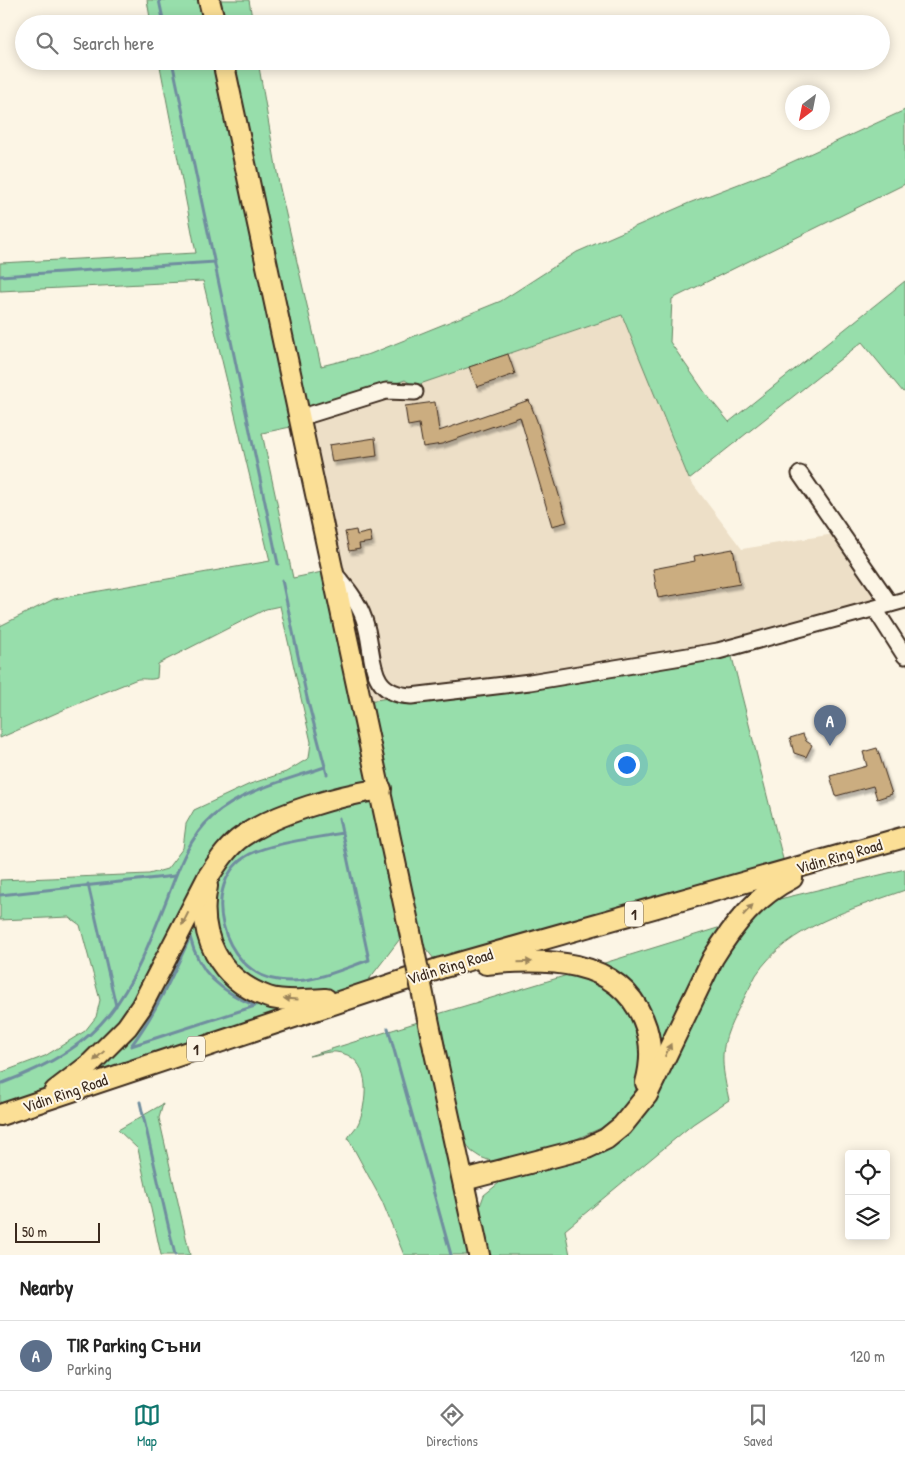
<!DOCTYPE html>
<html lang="en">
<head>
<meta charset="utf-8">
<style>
	body { margin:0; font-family:"Patrick Hand",sans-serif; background:#f6f6f6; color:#222 }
	.controls { position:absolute; right:15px; bottom:15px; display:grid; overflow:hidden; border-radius:5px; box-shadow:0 2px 12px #0003 }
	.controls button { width:45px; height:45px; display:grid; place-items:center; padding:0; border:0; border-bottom:1px solid #e0e0e0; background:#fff; color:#222; font:25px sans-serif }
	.compass { position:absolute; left:785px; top:85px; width:45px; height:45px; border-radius:50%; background:#fff; box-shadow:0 2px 12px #0003; rotate:212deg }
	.scale { position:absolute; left:15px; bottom:12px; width:85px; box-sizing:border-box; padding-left:5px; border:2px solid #3b2a1e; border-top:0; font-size:14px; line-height:18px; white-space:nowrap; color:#3b2a1e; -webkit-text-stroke:4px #fcf5e5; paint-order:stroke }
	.you { position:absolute; left:626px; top:764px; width:18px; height:18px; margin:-12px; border:4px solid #fff; border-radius:50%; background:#1a73e8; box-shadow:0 0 0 8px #1a73e833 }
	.badge { display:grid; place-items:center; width:32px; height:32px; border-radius:50%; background:#0f766e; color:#fff; font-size:16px; font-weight:700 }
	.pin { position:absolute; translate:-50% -41px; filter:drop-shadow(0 1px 2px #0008) }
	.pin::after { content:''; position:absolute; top:26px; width:18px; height:15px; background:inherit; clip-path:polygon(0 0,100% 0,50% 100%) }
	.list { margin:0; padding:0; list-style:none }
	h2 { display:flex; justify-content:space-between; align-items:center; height:65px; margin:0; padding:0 20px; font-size:21px }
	h2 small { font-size:16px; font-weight:400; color:#767676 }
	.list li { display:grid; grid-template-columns:32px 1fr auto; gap:15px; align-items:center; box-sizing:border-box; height:70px; padding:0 20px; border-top:1px solid #e0e0e0 }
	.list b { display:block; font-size:19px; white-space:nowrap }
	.list p { margin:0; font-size:16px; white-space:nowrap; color:#767676 }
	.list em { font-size:16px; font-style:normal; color:#767676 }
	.icon { flex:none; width:28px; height:28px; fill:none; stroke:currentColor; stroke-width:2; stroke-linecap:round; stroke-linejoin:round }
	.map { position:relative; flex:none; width:905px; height:1255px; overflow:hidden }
	.search { position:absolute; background:#fff; box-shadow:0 2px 12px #0003; left:15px; right:15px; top:15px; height:55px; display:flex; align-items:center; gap:12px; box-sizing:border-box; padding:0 18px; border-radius:28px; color:#767676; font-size:19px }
	.sheet { height:135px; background:#fff }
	nav { display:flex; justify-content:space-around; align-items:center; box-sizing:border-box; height:70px; border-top:1px solid #e0e0e0; background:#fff; font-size:14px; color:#767676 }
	nav a { display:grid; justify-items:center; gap:2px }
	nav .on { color:#0f766e }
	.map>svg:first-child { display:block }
</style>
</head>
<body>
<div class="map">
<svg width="905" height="1255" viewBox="0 0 905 1255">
	<defs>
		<filter id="shadow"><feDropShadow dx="2.5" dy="4" stdDeviation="1" flood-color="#0004"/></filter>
	</defs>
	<rect width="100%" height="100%" fill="#fcf5e5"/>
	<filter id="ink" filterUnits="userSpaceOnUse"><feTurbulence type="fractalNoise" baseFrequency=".02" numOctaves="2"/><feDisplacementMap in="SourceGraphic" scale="10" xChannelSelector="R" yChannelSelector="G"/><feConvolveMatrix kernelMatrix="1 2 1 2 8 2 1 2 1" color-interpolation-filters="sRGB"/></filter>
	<g filter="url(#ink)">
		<polygon fill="#eddfc7" points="623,315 689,479 742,549 840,533 890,604 731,648 530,682 361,702 299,418 405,380 414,386"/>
		<g fill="#97deab" stroke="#698464">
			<polygon points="147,0 249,0 253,24 151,24"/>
			<path d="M159 61H258L279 184 321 366 370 354 501 301 577 252 689 203 770 172 905 110V184L672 299 670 342 706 394 729 422 905 281V391L903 392 862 342 689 479 622 315 414 386 405 380 299 418 300 425 262 433 293 578 332 570 361 702 730 649 786 871 441 968 409 927 357 995 0 1115V1073L45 1056 85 1031 96 1017 100 1000 80 925 69 917 0 920V880L149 874 167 869 183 848 186 824 194 810 250 784 286 772 309 758 311 742 280 606 266 609 158 664 157 678C149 681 142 677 135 680 89 698 45 718 0 738V626L54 599 270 561 203 281 0 291V263L196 253Z"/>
			<path d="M905 869V890C853 909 788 926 756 975 751 984 747 993 742 1002 720 1044 719 1054 729 1100L693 1124 565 1230 570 1255H489L480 1206 484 1195 504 1179 620 1139 640 1120 653 1099 713 964 767 902Z"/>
			<path d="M721 927C695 965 678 1006 660 1048L598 965Z"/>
			<polygon points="571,974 599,982 615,991 640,1029 642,1073 634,1094 619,1114 601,1128 574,1140 507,1160 491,1161 480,1157 471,1151 465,1142 438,1014"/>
			<path d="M418 1022 426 1050 470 1255H404L382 1201 348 1138C351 1132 357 1128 359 1122 368 1098 372 1056 336 1052 328 1051 317 1055 309 1056Z"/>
			<polygon points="163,1104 159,1118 190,1255 161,1255 138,1149 118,1130"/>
		</g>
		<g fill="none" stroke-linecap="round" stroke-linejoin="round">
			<g stroke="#708e9f" stroke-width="3">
				<polyline points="159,0 164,24"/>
				<polyline points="172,61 278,564"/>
				<polyline points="0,276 215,262"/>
				<polyline points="282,580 307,698 327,774"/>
				<path d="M339 818 342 833 369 960C340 970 309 985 278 980 222 973 197 882 250 854 272 843 317 838 342 833"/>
				<polyline points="88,884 116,1006"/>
				<polyline points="0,895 175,876"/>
				<path d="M190 937C199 974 221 991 255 1006L131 1046C156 1012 173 975 190 937Z"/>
				<polyline points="388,1028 451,1255"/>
				<path d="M0 1084C109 1044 128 998 168 896 178 869 190 836 212 817 243 790 287 780 325 767"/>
				<polyline points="140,1102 175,1255"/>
			</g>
		</g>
		<g fill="#cbad80" stroke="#3b2a1e" filter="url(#shadow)">
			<polygon points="508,354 515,374 477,387 469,367"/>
			<polygon points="529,400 537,421 567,522 552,526 520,417 442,444 423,447 419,424 408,426 405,406 435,402 439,431"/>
			<polygon points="375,438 377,456 332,462 329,445"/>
			<polygon points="356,530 357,535 370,532 372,542 359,544 360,549 349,551 345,532"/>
			<polygon points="733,549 740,584 658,598 653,569 695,561 694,556"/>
			<polygon points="803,734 806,741 812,745 806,757 794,753 790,738"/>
			<polygon points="877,748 892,794 877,799 873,786 836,796 830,776 867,766 863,752"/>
		</g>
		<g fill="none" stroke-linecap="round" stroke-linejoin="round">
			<defs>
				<g id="minor">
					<polyline points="299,418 386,391 415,392"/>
					<polyline points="800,474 890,604"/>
					<path d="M334 573C346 587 358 601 364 619 376 652 364 694 411 696L530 682 718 651 905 600"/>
					<polyline points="875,609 905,656"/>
				</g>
				<g id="major">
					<polyline points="209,0 215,24"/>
					<polyline points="223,61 409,927"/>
					<path d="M207 886C197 935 219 980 268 997 282 1002 311 1000 326 999"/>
					<path d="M486 964C544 958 617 957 643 1019 652 1040 652 1061 646 1083"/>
					<polyline points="434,1048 479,1255"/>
					<path d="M55 1091 89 1065 127 1027 141 1007 208 877C218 862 228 846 243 836 279 812 338 796 381 789"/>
					<polyline points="0,1115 441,968 905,837"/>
					<path d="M464 1180 587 1148 606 1139 622 1126 647 1095 713 958C734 924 756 896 792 878"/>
				</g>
			</defs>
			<use href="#minor" stroke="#3b2a1e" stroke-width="19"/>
			<use href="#major" stroke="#3b2a1e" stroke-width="24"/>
			<use href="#minor" stroke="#fcf5e5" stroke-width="15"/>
			<use href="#major" stroke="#fbdf96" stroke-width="20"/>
			<defs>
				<polyline id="major-bridge" points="409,927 434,1048"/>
			</defs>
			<use href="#major-bridge" stroke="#3b2a1e" stroke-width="24" stroke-linecap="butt"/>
			<use href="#major-bridge" stroke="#fbdf96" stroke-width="20"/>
		</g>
		<defs><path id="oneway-solid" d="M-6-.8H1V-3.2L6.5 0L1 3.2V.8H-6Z" transform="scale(1.25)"/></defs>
		<g fill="#9b845a">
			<use href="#oneway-solid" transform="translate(748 910) rotate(-47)"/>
			<use href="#oneway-solid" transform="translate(185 919) rotate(117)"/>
			<use href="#oneway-solid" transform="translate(525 962) rotate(-2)"/>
			<use href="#oneway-solid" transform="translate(291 999) rotate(-177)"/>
			<use href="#oneway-solid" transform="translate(668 1050) rotate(-65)"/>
			<use href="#oneway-solid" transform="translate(99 1056) rotate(137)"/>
		</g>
	</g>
	<g text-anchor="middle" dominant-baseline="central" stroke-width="4" stroke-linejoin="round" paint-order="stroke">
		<g fill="#fcf5e5" stroke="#75675a" stroke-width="1">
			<rect x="625" y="901.5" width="18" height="25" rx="4"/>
			<rect x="187" y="1036.5" width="18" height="25" rx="4"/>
		</g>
		<g font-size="15" font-weight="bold" fill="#3b2a1e">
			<text x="634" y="914">1</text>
			<text x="196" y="1049">1</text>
		</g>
		<g font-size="16" fill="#3b2a1e" stroke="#fcf5e5">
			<text transform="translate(839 856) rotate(-16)">Vidin Ring Road</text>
			<text transform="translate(450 966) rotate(-17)">Vidin Ring Road</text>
			<text transform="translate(65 1093) rotate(-19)">Vidin Ring Road</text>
		</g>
	</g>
</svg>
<div class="controls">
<button><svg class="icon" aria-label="locate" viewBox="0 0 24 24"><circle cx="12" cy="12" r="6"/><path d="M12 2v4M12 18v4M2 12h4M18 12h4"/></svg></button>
<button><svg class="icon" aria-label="layers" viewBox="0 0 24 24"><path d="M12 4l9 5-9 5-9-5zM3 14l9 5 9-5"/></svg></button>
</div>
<svg class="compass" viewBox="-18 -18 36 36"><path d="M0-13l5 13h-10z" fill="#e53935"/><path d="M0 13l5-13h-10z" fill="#767676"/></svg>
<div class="scale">50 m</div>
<div class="you"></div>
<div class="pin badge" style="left:830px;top:746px;background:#5c6f8a">A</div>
<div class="search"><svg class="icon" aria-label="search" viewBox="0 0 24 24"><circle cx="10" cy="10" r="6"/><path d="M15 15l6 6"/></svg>Search here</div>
</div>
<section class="sheet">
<h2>Nearby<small></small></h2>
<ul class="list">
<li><span class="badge" style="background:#5c6f8a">A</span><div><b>TIR Parking Съни</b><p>Parking</p></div><em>120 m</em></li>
</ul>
</section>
<nav>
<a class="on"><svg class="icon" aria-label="map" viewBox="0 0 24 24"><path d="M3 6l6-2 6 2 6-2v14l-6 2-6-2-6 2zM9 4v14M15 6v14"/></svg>Map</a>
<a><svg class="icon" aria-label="directions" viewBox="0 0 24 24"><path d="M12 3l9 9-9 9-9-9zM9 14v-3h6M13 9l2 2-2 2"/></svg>Directions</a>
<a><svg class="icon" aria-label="saved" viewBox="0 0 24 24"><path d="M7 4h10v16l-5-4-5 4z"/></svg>Saved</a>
</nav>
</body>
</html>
